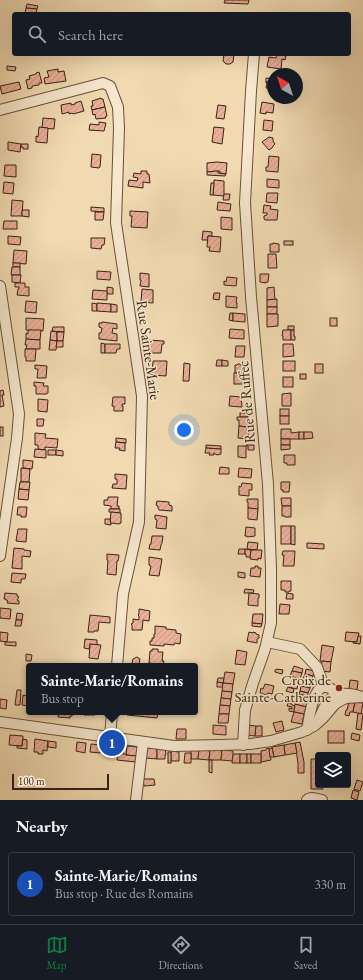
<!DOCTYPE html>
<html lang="en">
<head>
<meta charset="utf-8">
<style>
	body { margin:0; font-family:"EB Garamond",serif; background:#20242c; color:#f1f3f6 }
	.controls { position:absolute; right:12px; bottom:12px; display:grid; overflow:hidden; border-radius:4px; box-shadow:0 4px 16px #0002 }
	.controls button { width:36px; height:36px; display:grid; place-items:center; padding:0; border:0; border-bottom:1px solid #363941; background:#171b24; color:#f1f3f6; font:20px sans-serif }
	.compass { position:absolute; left:267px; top:68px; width:36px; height:36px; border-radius:50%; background:#171b24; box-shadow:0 4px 16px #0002; rotate:321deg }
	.scale { position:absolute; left:12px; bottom:10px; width:97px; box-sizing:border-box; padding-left:4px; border:2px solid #382315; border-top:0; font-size:11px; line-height:14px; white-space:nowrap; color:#382315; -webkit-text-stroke:3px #f6e7cd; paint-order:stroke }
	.you { position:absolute; left:184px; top:430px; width:14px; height:14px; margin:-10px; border:3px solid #fff; border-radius:50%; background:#1a73e8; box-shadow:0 0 0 6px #1a73e833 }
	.badge { display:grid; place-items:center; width:26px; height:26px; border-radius:50%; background:#0b8043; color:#fff; font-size:13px; font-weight:700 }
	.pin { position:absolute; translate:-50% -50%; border:2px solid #fff; box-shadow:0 1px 4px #0006 }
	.popup { position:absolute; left:26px; top:663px; width:172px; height:52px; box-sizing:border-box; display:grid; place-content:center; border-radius:4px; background:#171b24; filter:drop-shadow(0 1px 3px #0005); font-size:13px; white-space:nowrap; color:#9ea1a6 }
	.popup b { font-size:15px; color:#f1f3f6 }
	.popup::after { content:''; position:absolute; left:50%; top:100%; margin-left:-8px; border:8px solid transparent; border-top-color:#171b24 }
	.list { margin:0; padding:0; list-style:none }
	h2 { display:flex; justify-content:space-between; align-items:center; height:52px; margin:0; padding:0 16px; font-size:17px }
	h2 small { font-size:13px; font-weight:400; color:#9ea1a6 }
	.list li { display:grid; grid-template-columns:26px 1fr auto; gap:12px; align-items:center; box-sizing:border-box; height:64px; margin:0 8px 8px; padding:0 8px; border:1px solid #363941; border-radius:4px }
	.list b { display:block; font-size:15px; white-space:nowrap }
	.list p { margin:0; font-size:13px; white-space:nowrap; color:#9ea1a6 }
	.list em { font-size:13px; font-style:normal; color:#9ea1a6 }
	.icon { flex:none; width:22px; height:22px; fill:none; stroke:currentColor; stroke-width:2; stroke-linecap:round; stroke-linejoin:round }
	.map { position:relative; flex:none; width:363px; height:800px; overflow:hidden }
	.search { position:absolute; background:#171b24; box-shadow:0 4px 16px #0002; left:12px; right:12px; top:12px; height:44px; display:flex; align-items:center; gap:10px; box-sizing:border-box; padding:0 14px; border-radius:4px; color:#9ea1a6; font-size:15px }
	.sheet { height:124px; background:#171b24 }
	nav { display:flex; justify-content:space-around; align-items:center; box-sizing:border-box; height:56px; border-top:1px solid #363941; background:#171b24; font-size:11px; color:#9ea1a6 }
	nav a { display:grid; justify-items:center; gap:2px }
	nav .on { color:#0b8043 }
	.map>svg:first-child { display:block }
</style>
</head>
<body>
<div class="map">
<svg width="363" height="800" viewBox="0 0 363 800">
	<defs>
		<pattern id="building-hatch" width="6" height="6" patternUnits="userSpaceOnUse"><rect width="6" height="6" fill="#ebb099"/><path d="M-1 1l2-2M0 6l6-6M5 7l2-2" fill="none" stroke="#ca9783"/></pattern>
	</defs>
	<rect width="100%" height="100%" fill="#f1dab2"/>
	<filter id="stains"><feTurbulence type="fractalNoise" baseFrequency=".005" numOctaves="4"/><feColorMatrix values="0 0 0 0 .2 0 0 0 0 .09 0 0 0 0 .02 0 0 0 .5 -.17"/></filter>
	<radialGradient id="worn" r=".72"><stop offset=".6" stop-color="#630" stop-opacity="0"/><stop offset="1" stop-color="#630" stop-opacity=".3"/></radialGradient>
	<g fill="url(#building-hatch)" stroke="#382315">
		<polygon points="225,0 249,0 248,4 224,3"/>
		<polygon points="27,4 38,6 37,9 26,8"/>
		<polygon points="26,8 37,9 36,14 25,14"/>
		<polygon points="224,54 234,54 233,62 230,64 226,64 223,61"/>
		<polygon points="277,54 286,56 285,60 282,59 281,69 267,67 269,57 276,58"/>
		<polygon points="7,66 16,67 15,71 7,70"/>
		<polygon points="58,69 58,72 64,71 66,81 45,84 44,78 49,77 47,71"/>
		<polygon points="39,72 42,83 39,83 39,85 32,86 32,88 28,89 26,80 30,79 29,76 36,74 36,73"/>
		<polygon points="266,78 273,79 273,83 266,82"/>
		<polygon points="19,82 21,89 2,94 0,86"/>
		<polygon points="266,82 273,83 273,89 266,88 267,83 266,83"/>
		<polygon points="101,98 101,99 103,99 105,107 92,110 91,106 93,106 92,101"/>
		<polygon points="81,101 84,111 73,114 72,113 69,114 69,112 62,114 61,105 71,103 71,105 75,104 75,103"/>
		<polygon points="262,102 274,104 273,113 266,112 266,114 260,113"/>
		<polygon points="218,105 226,106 224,119 216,118"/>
		<polygon points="105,107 107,116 105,117 106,118 96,119 95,114 93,115 92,110"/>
		<polygon points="43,118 55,119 54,129 42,128"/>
		<polygon points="264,120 273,121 272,131 263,130"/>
		<polygon points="99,122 106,123 104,131 89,130 90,124 99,125"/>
		<polygon points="39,127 48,128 47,143 36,142 36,136 38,137"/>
		<polygon points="214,127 224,128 222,144 212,142"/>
		<polygon points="269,137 273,138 273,141 275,144 273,146 272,148 269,150 262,142"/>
		<polygon points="8,142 21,144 20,152 8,150"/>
		<polygon points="21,144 28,144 28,149 23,149 23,147 21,147"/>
		<polygon points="92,154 101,155 100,167 99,168 91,167"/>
		<polygon points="269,156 279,157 278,172 266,171 266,167 268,167"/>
		<polygon points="217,162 227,163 226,174 220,173 220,171 207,172 207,163"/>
		<polygon points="5,165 16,165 16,177 4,176"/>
		<polygon points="141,171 147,171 147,174 149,174 150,183 143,182 143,188 128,186 129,180 137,181 138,178 133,177 134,173 141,174"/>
		<polygon points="216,171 218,171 218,173 226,174 225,176 207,175 207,172"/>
		<polygon points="267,179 279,180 279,188 267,187"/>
		<polygon points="214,180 224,181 224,196 213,195"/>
		<polygon points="4,182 14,183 13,194 3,193"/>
		<polygon points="211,183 214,183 213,195 210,195"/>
		<polygon points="267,193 278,193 277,203 266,202"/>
		<polygon points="224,194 230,194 229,200 223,200"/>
		<polygon points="12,200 23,201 22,216 11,216"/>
		<polygon points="218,202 231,204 230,211 217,210"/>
		<polygon points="264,205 271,206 270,209 278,210 277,220 265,220 264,219 264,216 267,215 267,213 263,213"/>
		<polygon points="91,207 104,208 104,212 91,211"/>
		<polygon points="22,210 29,210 29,217 22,216"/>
		<polygon points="130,211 148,212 147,228 131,227 132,216 130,216"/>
		<polygon points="95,212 104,212 103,220 95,220"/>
		<polygon points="221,217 232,218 232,230 221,229"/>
		<polygon points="4,221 17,221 17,229 3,229"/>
		<polygon points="203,231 212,232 212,236 208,236 208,240 202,240"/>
		<polygon points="8,236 21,237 20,245 8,244"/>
		<polygon points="208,236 221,237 220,252 209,251 210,247 207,247"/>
		<polygon points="91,238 105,238 104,245 102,245 101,249 91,248"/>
		<rect x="284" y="241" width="9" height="4"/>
		<polygon points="273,243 279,244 279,252 270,252 270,244 273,244"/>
		<polygon points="14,250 27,251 26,264 13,263"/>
		<polygon points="268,254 276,254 277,268 268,268"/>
		<rect x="13" y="263" width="7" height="4"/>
		<polygon points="12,267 20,267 20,275 11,275"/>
		<polygon points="97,271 111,272 110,280 97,279"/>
		<polygon points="140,273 149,274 149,287 140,286 140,285 141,281 141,280 140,280"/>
		<polygon points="260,274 269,274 268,282 266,282 266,283 260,282"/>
		<polygon points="12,275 21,275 20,283 12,282"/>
		<polygon points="227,277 237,278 236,286 224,285 224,281 226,282"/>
		<polygon points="15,283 25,283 25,287 29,287 29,296 17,295 18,289 19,289 19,287 15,287"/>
		<polygon points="107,287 113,288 113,294 107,294"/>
		<polygon points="274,287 275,300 267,300 267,288"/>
		<polygon points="142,289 153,290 153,303 141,302"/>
		<polygon points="93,290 107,291 107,300 92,299"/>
		<polygon points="214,293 220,293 219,300 213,299"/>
		<polygon points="226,296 237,297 236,303 237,303 237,308 226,307"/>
		<polygon points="277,299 277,307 267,307 267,300"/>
		<polygon points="26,301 37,302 36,313 25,312"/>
		<polygon points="92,303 97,304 97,311 92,311"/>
		<polygon points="97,303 111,304 111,312 97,311"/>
		<polygon points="111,304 117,305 117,312 111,312"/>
		<rect x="267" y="307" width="10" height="7"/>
		<polygon points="230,313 233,313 233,321 229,320"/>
		<polygon points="233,313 245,314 245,322 233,321"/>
		<polygon points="267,314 278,314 278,326 267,327"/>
		<polygon points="26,318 44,319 43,331 26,330"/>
		<rect x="330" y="318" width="7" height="8"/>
		<polygon points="102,322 117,324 117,329 113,328 112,333 117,334 117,341 99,339 99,333 101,333 102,328 99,327 99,323 102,323"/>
		<rect x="288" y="326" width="6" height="4"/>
		<polygon points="53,327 64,327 64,332 52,331"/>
		<polygon points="230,329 244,330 244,339 229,338"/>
		<polygon points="28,330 41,330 40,340 26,339 26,333 28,334"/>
		<polygon points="283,330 291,330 291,340 283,340 283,336 282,336"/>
		<polygon points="291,330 294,330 294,336 295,336 295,340 291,340"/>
		<polygon points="51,331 57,332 57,341 50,340"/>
		<polygon points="57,332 64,332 63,341 57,341"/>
		<polygon points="26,339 40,340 40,349 26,349 27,345 25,345"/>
		<polygon points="50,340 57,341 56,350 49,350"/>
		<polygon points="146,340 164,341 164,344 162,344 161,353 150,353 150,345 145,344"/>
		<polygon points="57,341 63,341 63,347 56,347"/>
		<polygon points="101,343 105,344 105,353 101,353"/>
		<polygon points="105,344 120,344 120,349 117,349 116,353 105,353"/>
		<polygon points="283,344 293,344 294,356 283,357"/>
		<polygon points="236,346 245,346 244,357 235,357"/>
		<polygon points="25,349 36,349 35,361 26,361 26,357 25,357"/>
		<polygon points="217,360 222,360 222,366 216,366"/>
		<polygon points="222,360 228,361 228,366 222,366"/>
		<polygon points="153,361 167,361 166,376 152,375"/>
		<rect x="283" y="361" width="12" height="10"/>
		<polygon points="184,363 190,364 189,381 183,381"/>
		<polygon points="238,364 240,364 240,365 244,365 243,373 235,373 235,365 237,365"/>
		<rect x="315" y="364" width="8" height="9"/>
		<polygon points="35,365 47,366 46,378 37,378 38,369 35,369"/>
		<rect x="234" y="373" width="9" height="11"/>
		<rect x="300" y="374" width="6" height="5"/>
		<rect x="283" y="377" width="10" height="10"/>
		<polygon points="34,382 44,383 43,386 48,386 48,393 46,394 36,394 36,386 34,386"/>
		<polygon points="3,390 4,395 2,395 4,406 0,407 0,391"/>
		<polygon points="291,393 291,406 282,406 282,394"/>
		<polygon points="230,396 241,397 242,407 229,406"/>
		<polygon points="113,397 125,397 125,404 122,404 122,406 123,406 123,411 114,411 114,406 112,406"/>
		<polygon points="38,399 48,400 47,412 38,411"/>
		<rect x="280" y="409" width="9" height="7"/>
		<rect x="240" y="413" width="8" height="4"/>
		<rect x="280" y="416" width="9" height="8"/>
		<polygon points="237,417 248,417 247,427 239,426 239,420 237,420"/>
		<polygon points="37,419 44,419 43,426 37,426"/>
		<polygon points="239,426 247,427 247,431 249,431 248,439 238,438"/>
		<rect x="0" y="427" width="3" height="9"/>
		<polygon points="281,429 291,429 291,433 299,432 299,439 281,439"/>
		<rect x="299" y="432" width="5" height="7"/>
		<polygon points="304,432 312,432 313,438 304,439"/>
		<polygon points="35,433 46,434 45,438 58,439 57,448 45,447 45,450 38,449 38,445 35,445"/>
		<polygon points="116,438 126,439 126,443 116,442"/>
		<rect x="281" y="439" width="9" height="6"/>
		<polygon points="116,442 125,443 125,451 119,450 120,448 115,448"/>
		<polygon points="206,445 221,446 221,449 206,448"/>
		<polygon points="246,445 254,445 254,450 248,450 248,446 246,446"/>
		<polygon points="281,445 290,445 290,449 281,450"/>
		<polygon points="238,446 246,446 246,458 238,457"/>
		<polygon points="206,448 221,449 221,454 217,455 214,453 214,455 209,455 210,453 205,453"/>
		<polygon points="35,449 46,450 46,458 34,457"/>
		<rect x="48" y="450" width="8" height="5"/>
		<polygon points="56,450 63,451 63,456 56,455"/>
		<polygon points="284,455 295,455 295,465 287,465 287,463 284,463"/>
		<polygon points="23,460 33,461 32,469 23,468"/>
		<polygon points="220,467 229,468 229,474 219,474"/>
		<polygon points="21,468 30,469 29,482 21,482"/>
		<polygon points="239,468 252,469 251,478 238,477"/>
		<polygon points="115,474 127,475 126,489 112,488 113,484 117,484 117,479 115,479"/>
		<polygon points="20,482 30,482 29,490 19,489"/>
		<polygon points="281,482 290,482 289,492 283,492 283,490 281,490"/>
		<polygon points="242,483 252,484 252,490 249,490 249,496 239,495 239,486 241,487"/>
		<polygon points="19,489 29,490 28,500 18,499"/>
		<polygon points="108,497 118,497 117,506 119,506 119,509 111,509 111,506 104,505 104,500 108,500"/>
		<polygon points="281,498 291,498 291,506 282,506"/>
		<polygon points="247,499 258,499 258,509 248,508 248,502 247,502"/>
		<polygon points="157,501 169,502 169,505 172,506 172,511 159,510 158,508 158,506 156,505"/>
		<polygon points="282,506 291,506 291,517 285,517 285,516 282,516"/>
		<polygon points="18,507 27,507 26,517 21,517 21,515 17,515"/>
		<polygon points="248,508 258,509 257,520 248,519"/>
		<polygon points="109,509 120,509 120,513 109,512"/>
		<polygon points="111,512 121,513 121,523 119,524 111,523 110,522"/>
		<polygon points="155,515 167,517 166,529 156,528 157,520 155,519"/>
		<polygon points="105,519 110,519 111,525 105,524"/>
		<rect x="281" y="526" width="10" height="18"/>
		<polygon points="291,526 295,526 295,545 291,544"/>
		<polygon points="246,527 255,528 255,536 247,537 247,536 245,536"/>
		<polygon points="18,529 27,529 26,542 16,541"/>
		<polygon points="152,536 163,536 162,543 161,545 160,550 149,549 150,544 151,544"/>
		<polygon points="248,542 258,543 257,550 247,549"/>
		<polygon points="307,543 324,544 324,549 307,548"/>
		<polygon points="14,548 24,549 24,550 31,551 30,557 22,556 22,569 12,568"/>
		<polygon points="239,549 245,549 245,554 238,554"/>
		<polygon points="245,549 251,550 251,557 246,557 246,554 245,554"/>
		<polygon points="251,550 262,550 261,559 258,558 258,560 250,559"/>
		<polygon points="283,551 295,551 294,566 283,566 284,555 282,555"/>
		<polygon points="107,554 119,555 118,561 117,561 116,575 107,574 108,560 107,560"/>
		<polygon points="149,557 162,559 159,576 149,575 151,566 149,565"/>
		<polygon points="255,566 258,566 258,568 261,568 260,577 250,576 251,568 255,568"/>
		<polygon points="238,572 245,573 245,578 238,577"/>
		<polygon points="12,573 26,574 25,579 21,579 21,583 11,582"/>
		<polygon points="281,581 291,581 291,591 289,591 289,592 285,592 285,590 281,590"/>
		<polygon points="245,589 254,590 253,593 244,593"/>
		<polygon points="5,593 17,594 17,596 19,597 17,600 19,601 19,604 7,603 8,601 6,600 6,599 4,599"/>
		<polygon points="249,593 259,594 259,598 258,598 258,606 248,605"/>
		<polygon points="287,593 293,594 293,599 286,599"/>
		<polygon points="280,604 290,605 289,614 279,614"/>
		<polygon points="0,608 11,609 10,619 0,618"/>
		<polygon points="139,609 150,611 149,621 143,620 142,630 132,630 132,625 131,624 133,623 133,619 139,620 139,616 138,615 139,614"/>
		<polygon points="17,613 23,614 22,620 16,620"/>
		<polygon points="253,614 263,614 262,624 252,623"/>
		<polygon points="90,615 110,617 110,623 99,622 98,631 94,631 94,632 88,632"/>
		<polygon points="16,620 22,620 21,626 15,626"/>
		<polygon points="252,623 262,624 261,627 252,626"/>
		<polygon points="155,626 166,627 166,629 176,630 176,633 181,634 180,644 175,643 174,645 164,644 164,646 150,645 150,641 152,641 152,638 154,638 154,634 155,634"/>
		<polygon points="0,632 8,633 7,642 0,641"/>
		<polygon points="249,632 253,633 253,632 256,633 256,634 259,635 259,638 257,639 257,643 247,641"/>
		<polygon points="346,632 359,633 357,642 345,641"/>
		<polygon points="358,636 361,636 360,644 353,643 353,642 357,642"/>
		<polygon points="85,639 97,640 97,645 90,644 89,649 84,648"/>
		<polygon points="5,642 16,642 16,646 5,645"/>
		<polygon points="90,644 101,645 98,659 89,658"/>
		<polygon points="322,645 334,647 331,662 320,661"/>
		<polygon points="152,649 158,649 158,652 163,652 162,661 164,661 163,666 150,666 151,663 149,663 150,651 152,651"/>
		<polygon points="237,650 247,652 245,665 235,664"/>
		<polygon points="26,654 32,655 31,661 26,661"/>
		<polygon points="137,657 140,659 139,664 141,666 136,666 132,663 133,659"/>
		<polygon points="322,661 331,662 330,672 321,671"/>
		<polygon points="294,666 303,669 302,673 292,671"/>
		<polygon points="277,669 283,670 282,674 275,672 275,670"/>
		<polygon points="306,669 314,671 313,676 305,674"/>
		<polygon points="292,671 302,673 300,679 290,676"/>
		<polygon points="225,672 235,673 233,684 223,683"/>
		<polygon points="305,674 313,676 312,681 303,679"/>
		<polygon points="218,678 224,678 223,683 217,682"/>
		<polygon points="303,679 312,681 310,688 301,686"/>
		<polygon points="350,680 358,681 357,691 349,689"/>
		<polygon points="292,681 298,683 297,689 288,687 288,684 291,685"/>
		<polygon points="217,682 223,683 223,687 217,687"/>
		<polygon points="223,683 233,684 232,692 222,691"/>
		<polygon points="265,684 274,686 272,694 268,693 267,695 260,693 261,688 263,689"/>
		<polygon points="301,686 310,688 308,693 300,691"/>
		<polygon points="288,687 294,689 293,693 286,691"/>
		<polygon points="17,690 21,690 20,705 15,705"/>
		<polygon points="222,691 232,692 231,699 221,698"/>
		<polygon points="300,691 308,693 307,697 299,695"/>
		<polygon points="298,694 308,696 307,700 297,698"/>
		<polygon points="23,695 29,696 29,706 22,705"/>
		<polygon points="221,698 231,699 230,706 220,705"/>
		<polygon points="297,698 307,700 306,707 295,704"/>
		<polygon points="0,699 7,700 6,709 0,708"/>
		<polygon points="349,701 355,702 353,712 350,712 349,716 345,715 346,710 347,710"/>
		<polygon points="355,702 363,703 361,714 353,712"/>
		<polygon points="288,703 292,704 292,705 295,706 294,712 289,711 289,708 292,709 292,707 287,706"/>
		<polygon points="295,704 306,707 304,714 294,712"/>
		<polygon points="220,705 230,706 229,714 219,714"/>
		<polygon points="59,712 73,712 72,716 70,716 70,718 58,717"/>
		<polygon points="83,712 95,712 95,715 84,715 84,713 83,713"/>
		<polygon points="128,712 158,712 157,718 127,715"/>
		<polygon points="294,712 304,714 302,724 291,722"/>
		<polygon points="358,713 363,714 361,730 356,729"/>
		<polygon points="219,714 229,714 228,723 218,723"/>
		<polygon points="282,721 284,730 276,732 273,723"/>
		<polygon points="213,725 226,726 226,735 213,734"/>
		<polygon points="247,725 256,726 255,736 247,735"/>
		<polygon points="256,726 262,726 262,736 255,736"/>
		<polygon points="177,729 186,729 186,739 176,739"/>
		<rect x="328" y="731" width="16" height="12"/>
		<polygon points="352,733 360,735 359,741 351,739"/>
		<polygon points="10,735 23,736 22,746 9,745"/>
		<polygon points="23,739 27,740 27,749 17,748 17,746 22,746"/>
		<polygon points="35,739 48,741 47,751 43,750 43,754 38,754 38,752 34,752"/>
		<polygon points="48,741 56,742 56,748 48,747"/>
		<polygon points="77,742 86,743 85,753 76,751"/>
		<polygon points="300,742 304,762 304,773 298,773 298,763 295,743"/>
		<polygon points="295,743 297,753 285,755 284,745"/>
		<polygon points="91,744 101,745 100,753 90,752"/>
		<polygon points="284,745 285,755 274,757 272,747"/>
		<polygon points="127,746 138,747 137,756 126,755"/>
		<polygon points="146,748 157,748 157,759 146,758"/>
		<polygon points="157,748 165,748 166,755 165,755 165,759 157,759"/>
		<polygon points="269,748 271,760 261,762 261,751 266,750 266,749"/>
		<polygon points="271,748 272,748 274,757 270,757 269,749"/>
		<polygon points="191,749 199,749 198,759 191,759"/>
		<polygon points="199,749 210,750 209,760 198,759"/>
		<polygon points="210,750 222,750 221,760 209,760"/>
		<polygon points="222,750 233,751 233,761 221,760"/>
		<polygon points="171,751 179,752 179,761 171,761"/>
		<polygon points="118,752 123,752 123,754 126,754 126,755 137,756 136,762 117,760"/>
		<rect x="168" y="752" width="3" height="11"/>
		<polygon points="185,753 191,753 191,763 184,763"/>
		<polygon points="233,754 240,754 240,763 232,763"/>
		<rect x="240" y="754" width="7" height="9"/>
		<rect x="247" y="754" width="4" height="9"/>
		<rect x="251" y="754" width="10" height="9"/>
		<polygon points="311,759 318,759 318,785 323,785 323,789 311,789"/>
		<polygon points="209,760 212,760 212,773 209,772"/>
		<polygon points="143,779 154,779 155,785 144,786"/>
		<polygon points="357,780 363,782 360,791 354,789"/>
		<polygon points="353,790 359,792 357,800 351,798"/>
	</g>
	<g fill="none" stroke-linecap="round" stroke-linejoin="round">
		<defs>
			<g id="minor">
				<polyline points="0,110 103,83 110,86 118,107 119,128 116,223 142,396 139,522 123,594 117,666"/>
				<polyline points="0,286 19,414 17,438 0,556"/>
				<polyline points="267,642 300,649 317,667 324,687"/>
				<path d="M0 722 174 746 221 745 251 744 271 741 302 732 314 726 323 718 334 705 338 702 346 698 362 697C335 688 327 697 318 722"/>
				<path d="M307 730C310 715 314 669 337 694"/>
				<polyline points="110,738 112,712"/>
				<polyline points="243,745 245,710 253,683 265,649 271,623 271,569 268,484 251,297 245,203 251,91 254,54"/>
				<polyline points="136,800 143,742"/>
				<path d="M307 800C311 796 317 799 322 800"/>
			</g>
		</defs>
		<use href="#minor" stroke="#66513c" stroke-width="12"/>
		<use href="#minor" stroke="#f6e7cd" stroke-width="10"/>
	</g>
	<circle fill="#8f2418" stroke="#f6e7cd" stroke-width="1.5" cx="339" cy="688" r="4"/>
	<g text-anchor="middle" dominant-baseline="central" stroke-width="3" stroke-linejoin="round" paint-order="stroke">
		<g font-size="15" fill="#382315" stroke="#f6e7cd">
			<text transform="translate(149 350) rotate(82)">Rue Sainte-Marie</text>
			<text transform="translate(246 402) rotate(-95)">Rue de Ruffec</text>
		</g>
		<g font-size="15" fill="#382315" stroke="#f6e7cd" text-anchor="end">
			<text x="331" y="679">Croix de<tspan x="331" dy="17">Sainte-Catherine</tspan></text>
		</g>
	</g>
	<rect width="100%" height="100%" filter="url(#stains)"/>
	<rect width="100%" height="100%" fill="url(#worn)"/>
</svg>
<div class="controls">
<button><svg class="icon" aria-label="layers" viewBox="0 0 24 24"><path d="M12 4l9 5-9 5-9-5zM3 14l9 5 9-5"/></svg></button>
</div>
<svg class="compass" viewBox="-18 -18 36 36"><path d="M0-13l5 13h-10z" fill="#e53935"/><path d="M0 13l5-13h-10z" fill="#9ea1a6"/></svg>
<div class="scale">100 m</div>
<div class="you"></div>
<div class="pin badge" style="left:112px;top:743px;background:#1a4fb4">1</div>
<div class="popup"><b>Sainte-Marie/Romains</b>Bus stop</div>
<div class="search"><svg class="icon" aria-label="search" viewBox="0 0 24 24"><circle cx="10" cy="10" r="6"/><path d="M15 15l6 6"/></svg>Search here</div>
</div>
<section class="sheet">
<h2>Nearby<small></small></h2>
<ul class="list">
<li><span class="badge" style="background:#1a4fb4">1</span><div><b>Sainte-Marie/Romains</b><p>Bus stop · Rue des Romains</p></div><em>330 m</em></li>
</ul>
</section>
<nav>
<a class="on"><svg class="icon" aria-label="map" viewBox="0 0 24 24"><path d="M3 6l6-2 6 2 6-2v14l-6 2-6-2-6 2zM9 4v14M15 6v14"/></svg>Map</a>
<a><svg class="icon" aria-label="directions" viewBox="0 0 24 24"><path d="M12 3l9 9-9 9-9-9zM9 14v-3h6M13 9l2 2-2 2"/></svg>Directions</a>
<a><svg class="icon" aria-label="saved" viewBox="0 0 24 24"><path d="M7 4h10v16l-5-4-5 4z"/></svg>Saved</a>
</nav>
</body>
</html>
